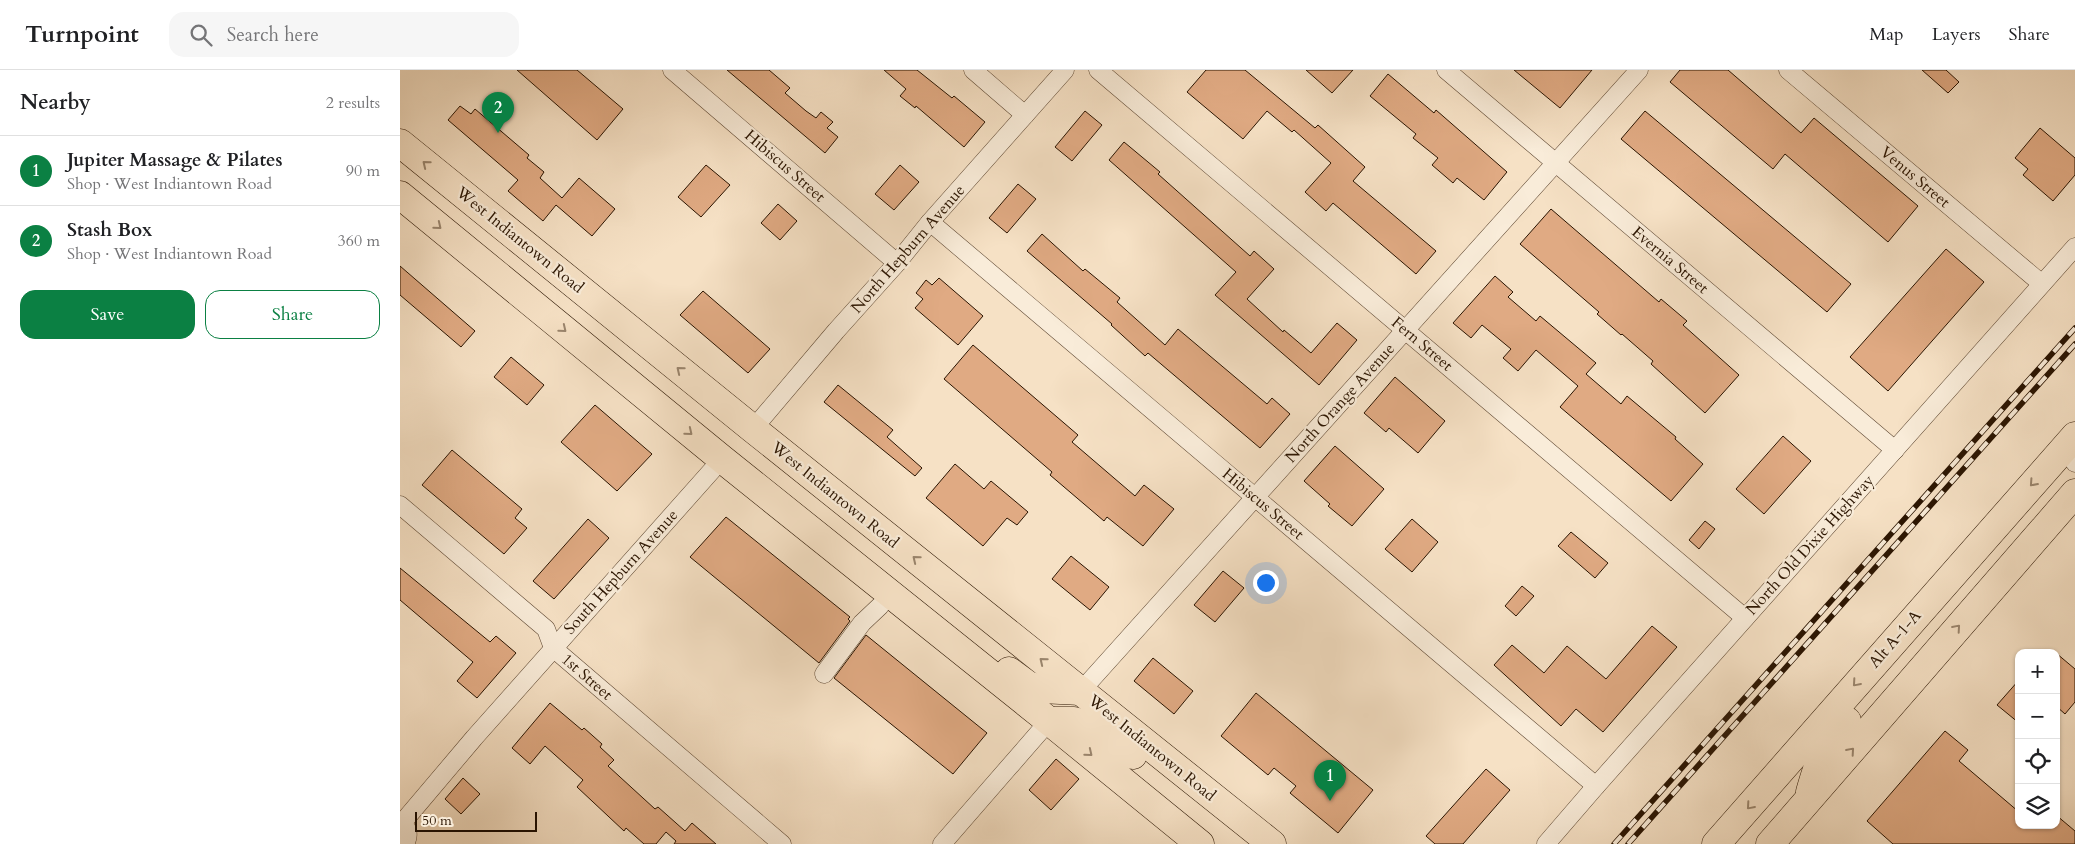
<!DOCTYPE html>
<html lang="en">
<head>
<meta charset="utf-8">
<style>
	body { margin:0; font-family:Cardo,serif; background:#f6f6f6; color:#202124 }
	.controls { position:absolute; right:15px; bottom:15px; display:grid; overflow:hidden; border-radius:10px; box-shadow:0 1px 4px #0004 }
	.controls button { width:45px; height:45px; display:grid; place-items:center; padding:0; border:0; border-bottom:1px solid #e0e0e0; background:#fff; color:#202124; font:25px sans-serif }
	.scale { position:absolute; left:15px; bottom:12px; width:122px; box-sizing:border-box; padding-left:5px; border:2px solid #2a1401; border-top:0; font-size:14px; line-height:18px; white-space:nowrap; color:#2a1401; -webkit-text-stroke:4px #f9ecd9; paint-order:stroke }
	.you { position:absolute; left:865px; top:512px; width:18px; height:18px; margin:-12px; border:4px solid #fff; border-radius:50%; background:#1a73e8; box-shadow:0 0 0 8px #1a73e833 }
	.badge { display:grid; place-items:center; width:32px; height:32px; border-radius:50%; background:#0b8043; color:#fff; font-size:16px; font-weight:700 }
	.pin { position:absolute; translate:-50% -41px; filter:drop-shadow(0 1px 2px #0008) }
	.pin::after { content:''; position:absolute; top:26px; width:18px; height:15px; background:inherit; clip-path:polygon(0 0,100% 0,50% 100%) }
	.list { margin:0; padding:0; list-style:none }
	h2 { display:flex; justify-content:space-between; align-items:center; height:65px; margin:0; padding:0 20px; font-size:21px }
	h2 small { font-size:16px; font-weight:400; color:#757577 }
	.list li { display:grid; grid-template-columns:32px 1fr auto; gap:15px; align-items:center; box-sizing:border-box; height:70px; padding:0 20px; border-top:1px solid #e0e0e0 }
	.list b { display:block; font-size:19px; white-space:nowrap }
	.list p { margin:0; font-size:16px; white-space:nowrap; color:#757577 }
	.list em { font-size:16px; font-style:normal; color:#757577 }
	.actions { display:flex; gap:10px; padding:15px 20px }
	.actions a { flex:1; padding:11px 0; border:1px solid #0b8043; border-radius:15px; text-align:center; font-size:18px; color:#0b8043 }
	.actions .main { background:#0b8043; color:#fff }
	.icon { flex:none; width:28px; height:28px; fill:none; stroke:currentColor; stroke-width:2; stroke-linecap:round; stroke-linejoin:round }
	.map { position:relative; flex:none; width:1675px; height:774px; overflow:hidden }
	header { display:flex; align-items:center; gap:30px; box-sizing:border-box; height:70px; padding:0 25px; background:#fff; border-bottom:1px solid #e0e0e0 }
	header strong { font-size:24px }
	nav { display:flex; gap:28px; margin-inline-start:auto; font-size:18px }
	.search { width:350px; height:45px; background:#f6f6f6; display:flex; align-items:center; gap:12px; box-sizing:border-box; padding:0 18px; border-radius:15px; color:#757577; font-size:19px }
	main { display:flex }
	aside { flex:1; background:#fff }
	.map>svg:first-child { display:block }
</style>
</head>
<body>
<header>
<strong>Turnpoint</strong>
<div class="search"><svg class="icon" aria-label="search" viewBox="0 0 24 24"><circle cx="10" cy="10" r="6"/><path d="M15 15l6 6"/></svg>Search here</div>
<nav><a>Map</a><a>Layers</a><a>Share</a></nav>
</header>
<main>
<aside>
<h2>Nearby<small>2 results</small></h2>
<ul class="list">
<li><span class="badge">1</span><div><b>Jupiter Massage &amp; Pilates</b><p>Shop · West Indiantown Road</p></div><em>90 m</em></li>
<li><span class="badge">2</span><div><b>Stash Box</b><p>Shop · West Indiantown Road</p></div><em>360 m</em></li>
</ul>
<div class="actions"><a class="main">Save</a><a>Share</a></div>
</aside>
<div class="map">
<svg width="1675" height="774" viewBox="0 0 1675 774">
	<rect width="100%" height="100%" fill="#f6e1c5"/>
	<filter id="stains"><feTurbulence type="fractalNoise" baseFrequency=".004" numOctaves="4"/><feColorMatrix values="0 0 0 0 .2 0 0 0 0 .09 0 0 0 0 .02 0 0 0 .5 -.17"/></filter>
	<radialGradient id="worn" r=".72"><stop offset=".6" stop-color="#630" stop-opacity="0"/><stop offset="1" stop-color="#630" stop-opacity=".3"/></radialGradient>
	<g fill="#e0aa83" stroke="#2a1401">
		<polygon points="117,0 177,0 223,39 197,70"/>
		<polygon points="327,0 369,0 390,18 385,23 406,41 416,48 421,42 433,52 427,58 438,67 425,83"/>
		<polygon points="484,0 517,0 552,28 554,26 585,52 564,77 516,36 515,38 500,26 506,19"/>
		<polygon points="806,0 845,0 915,58 918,55 965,97 953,111 1036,181 1016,204 933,133 926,141 905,122 931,93 894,60 892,62 867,41 843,69 787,22"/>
		<polygon points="906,0 953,0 932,23"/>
		<polygon points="1114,0 1192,0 1160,38"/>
		<polygon points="1280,0 1328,0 1401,63 1414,48 1518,136 1488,172 1385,84 1373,99 1270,12"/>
		<polygon points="1522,0 1546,0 1559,12 1548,23"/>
		<polygon points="988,4 1034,43 1036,40 1107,102 1084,130 1057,108 1053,113 1032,95 1038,88 1013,68 1016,64 970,26"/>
		<polygon points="60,36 71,44 75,39 129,85 127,88 144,102 140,108 162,128 179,108 215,139 192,166 156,135 143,151 108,121 118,110 48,50"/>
		<polygon points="685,41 702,55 672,91 655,77"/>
		<polygon points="1245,41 1451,214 1427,242 1221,69"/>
		<polygon points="1640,58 1675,88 1675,105 1653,131 1623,105 1628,99 1615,88"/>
		<polygon points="724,72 760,102 758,104 850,186 854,181 874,199 847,229 883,262 884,260 911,283 937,253 957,270 919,315 815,225 836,202 709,90"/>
		<polygon points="306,95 330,115 301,147 278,127"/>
		<polygon points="500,95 519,112 494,140 475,124"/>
		<polygon points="618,114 636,129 607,163 589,148"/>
		<polygon points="378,134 397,151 380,170 361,153"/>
		<polygon points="1151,139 1259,232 1261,229 1287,251 1283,255 1339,305 1305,343 1251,294 1253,291 1222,264 1221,265 1197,244 1199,242 1120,174"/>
		<polygon points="642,164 683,201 685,199 720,228 717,232 765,275 778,259 867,334 872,328 890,344 860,378 748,283 745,286 711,255 712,254 627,181"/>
		<polygon points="1546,179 1584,212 1488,321 1450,287"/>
		<polygon points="0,196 75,261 61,277 0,225"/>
		<polygon points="1095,206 1113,222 1108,227 1136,251 1140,246 1196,293 1186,304 1221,334 1227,326 1276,367 1275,369 1303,394 1271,431 1160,337 1178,316 1136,280 1118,301 1103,288 1111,279 1082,255 1071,268 1053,253"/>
		<polygon points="539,208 583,246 558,275 515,238 523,229 516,223 526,210 532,215"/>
		<polygon points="303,221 370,279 348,303 280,245"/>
		<polygon points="573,275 678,365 672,372 735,426 744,415 774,439 743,476 707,447 704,451 650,405 652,402 544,309"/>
		<polygon points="111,287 144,315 127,335 94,307"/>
		<polygon points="995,307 1045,351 1018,383 989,358 986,362 964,343"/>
		<polygon points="438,315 493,360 487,367 522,398 515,406 424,332"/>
		<polygon points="195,335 252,384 217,421 161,372"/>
		<polygon points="1383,366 1411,391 1364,444 1336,419"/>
		<polygon points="935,376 984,419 952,456 928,436 930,434 904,411"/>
		<polygon points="52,380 122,439 115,448 127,458 104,484 22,415"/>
		<polygon points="555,394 584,419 591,411 628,442 617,455 607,448 583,476 526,428"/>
		<polygon points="326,447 450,547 448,549 450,551 419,593 290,487"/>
		<polygon points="188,449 209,468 154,529 133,511"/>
		<polygon points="1012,449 1038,472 1012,502 985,479"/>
		<polygon points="1305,451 1315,459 1299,479 1289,470"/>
		<polygon points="1171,462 1208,493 1195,508 1158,476"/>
		<polygon points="671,486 709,517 690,540 652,509"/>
		<polygon points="0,498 90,572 96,566 116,583 77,628 57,611 73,592 0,530"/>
		<polygon points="823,501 844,518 815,552 794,535"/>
		<polygon points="1122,516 1134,526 1116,546 1105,536"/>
		<polygon points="1252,556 1277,577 1203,662 1176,639 1161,656 1094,595 1112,575 1144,603 1167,576 1206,609"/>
		<polygon points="466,565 587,663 553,704 434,608"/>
		<polygon points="1656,583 1675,599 1675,632 1665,644 1656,636"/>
		<polygon points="753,588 793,621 774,644 734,611"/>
		<polygon points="1619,610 1619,653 1597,635"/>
		<polygon points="856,623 973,720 938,763 890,723 896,716 874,698 868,705 821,666"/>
		<polygon points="150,633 182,660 184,658 202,674 200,677 214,690 208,696 255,739 258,737 285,761 292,753 316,774 274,774 276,771 266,762 256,774 244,774 226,758 224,761 177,717 183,710 145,676 130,694 112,678"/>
		<polygon points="1545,661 1568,680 1559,691 1619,742 1619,755 1656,755 1656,745 1675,761 1675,774 1493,774 1467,751"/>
		<polygon points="656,689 679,709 651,740 629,720"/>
		<polygon points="1086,699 1110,720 1063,774 1035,774 1026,766"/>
		<polygon points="63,708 80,724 61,744 45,729"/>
	</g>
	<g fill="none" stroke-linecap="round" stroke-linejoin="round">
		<defs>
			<g id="street">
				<polyline points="272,0 497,193"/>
				<polyline points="573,0 625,45"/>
				<polyline points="698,0 1345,548"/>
				<polyline points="1046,0 1495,380"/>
				<polyline points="1388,0 1642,214"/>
				<polyline points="530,152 1196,716"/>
				<polyline points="353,359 436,261 497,193 530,152 665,0"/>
				<polyline points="1666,376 1675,393"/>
				<polyline points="0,435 146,559 153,578 382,774"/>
				<polyline points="424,604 462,553 480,536"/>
				<polyline points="681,621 1239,0"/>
				<path d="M0 751C8 757 10 765 5 774"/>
				<polyline points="3,752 74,668 322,389"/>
				<polyline points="542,774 649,651"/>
				<polyline points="1146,774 1196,716 1675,177"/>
			</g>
			<g id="primary">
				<polyline points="0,73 353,359 872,774"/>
				<polyline points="0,125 322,389 649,651 800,774"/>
				<polyline points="609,601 628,615 640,619 681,621"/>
				<polyline points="649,651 674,651 694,658 733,685"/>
				<path d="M1410 722C1420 687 1423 678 1447 651"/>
				<polyline points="1316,774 1675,366"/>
				<polyline points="1370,774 1675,423"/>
			</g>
		</defs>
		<use href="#street" stroke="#5d4732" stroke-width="19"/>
		<use href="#primary" stroke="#2a1401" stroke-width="29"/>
		<use href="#street" stroke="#f9ecd9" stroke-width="18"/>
		<use href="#primary" stroke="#f6e1c5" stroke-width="28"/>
		<defs>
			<g id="rail">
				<polyline points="1214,774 1675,258"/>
				<polyline points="1228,774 1675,274"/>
			</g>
		</defs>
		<use href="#rail" stroke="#2a1401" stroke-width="5.5"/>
		<use href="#rail" stroke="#f9ecd9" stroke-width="4" stroke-dasharray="11" stroke-linecap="butt"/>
	</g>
	<defs><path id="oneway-chevron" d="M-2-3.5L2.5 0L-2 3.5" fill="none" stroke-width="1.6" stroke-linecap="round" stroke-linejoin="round" transform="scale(1.25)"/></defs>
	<g stroke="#9a856d">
		<use href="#oneway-chevron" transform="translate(26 94) rotate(-141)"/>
		<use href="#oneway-chevron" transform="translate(38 156) rotate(39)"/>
		<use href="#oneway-chevron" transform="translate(163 259) rotate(39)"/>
		<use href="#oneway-chevron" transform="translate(280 300) rotate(-141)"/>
		<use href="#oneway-chevron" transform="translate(289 362) rotate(39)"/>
		<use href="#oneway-chevron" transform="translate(1633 413) rotate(132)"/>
		<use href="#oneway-chevron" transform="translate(516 489) rotate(-141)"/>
		<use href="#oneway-chevron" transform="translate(1557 558) rotate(-49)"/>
		<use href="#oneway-chevron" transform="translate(643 591) rotate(-141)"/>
		<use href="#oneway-chevron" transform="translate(1456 613) rotate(131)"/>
		<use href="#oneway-chevron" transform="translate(1451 681) rotate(-49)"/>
		<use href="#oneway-chevron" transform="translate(689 683) rotate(39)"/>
		<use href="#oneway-chevron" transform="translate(1350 736) rotate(131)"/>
	</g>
	<g text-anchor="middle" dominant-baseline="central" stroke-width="4.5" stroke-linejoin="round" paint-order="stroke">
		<g font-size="16" fill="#2a1401" stroke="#f9ecd9">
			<text transform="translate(385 96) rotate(41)">Hibiscus Street</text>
			<text transform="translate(1515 107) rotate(40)">Venus Street</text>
			<text transform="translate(120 170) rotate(39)">West Indiantown Road</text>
			<text transform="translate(508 179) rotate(-49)">North Hepburn Avenue</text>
			<text transform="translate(1270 190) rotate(40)">Evernia Street</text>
			<text transform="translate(1022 274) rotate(40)">Fern Street</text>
			<text transform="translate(940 333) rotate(-48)">North Orange Avenue</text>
			<text transform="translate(435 425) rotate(39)">West Indiantown Road</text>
			<text transform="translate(863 434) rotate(40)">Hibiscus Street</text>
			<text transform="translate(1410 475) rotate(-48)">North Old Dixie Highway</text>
			<text transform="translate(221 502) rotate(-48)">South Hepburn Avenue</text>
			<text transform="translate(1495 569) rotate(-49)">Alt A-1-A</text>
			<text transform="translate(187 607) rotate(41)">1st Street</text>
			<text transform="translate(752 678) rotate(39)">West Indiantown Road</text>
		</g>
	</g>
	<rect width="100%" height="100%" filter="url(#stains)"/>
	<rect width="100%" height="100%" fill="url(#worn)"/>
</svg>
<div class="controls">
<button>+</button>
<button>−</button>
<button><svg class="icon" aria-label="locate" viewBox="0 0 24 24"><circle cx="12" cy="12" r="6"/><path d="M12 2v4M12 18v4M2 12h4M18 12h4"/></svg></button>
<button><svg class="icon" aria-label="layers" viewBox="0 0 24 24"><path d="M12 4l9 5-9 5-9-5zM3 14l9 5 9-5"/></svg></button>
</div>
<div class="scale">50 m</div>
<div class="you"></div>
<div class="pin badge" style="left:930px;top:731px">1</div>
<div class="pin badge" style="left:98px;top:63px">2</div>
</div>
</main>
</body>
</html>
